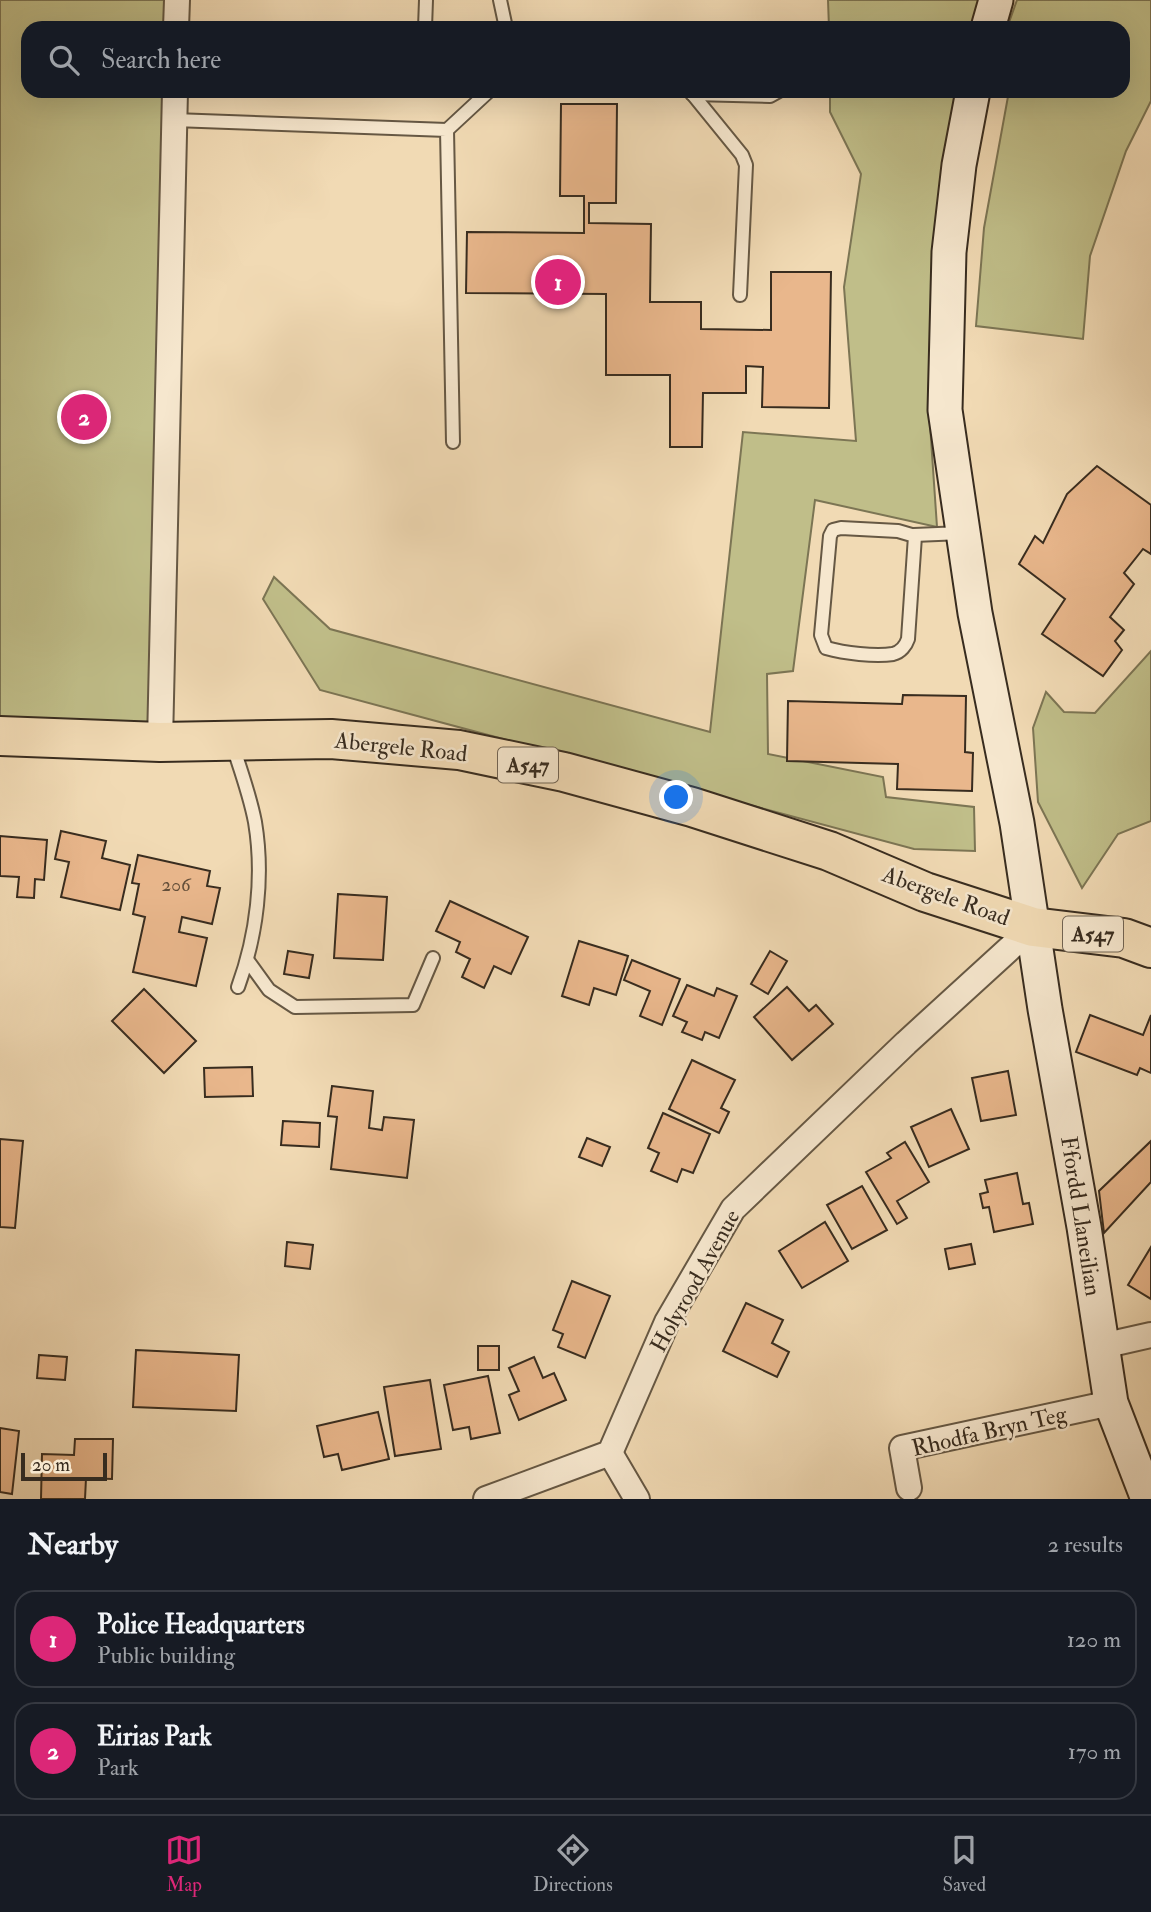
<!DOCTYPE html>
<html lang="en">
<head>
<meta charset="utf-8">
<style>
	body { margin:0; font-family:"IM FELL Double Pica",serif; background:#20242c; color:#f1f3f6 }
	.scale { position:absolute; left:21px; bottom:18px; width:86px; box-sizing:border-box; padding-left:7px; border:4px solid #382c1f; border-top:0; font-size:19px; line-height:24px; white-space:nowrap; color:#382c1f; -webkit-text-stroke:5px #f6e7ce; paint-order:stroke }
	.you { position:absolute; left:677px; top:798px; width:24px; height:24px; margin:-18px; border:5px solid #fff; border-radius:50%; background:#1a73e8; box-shadow:0 0 0 10px #1a73e833 }
	.badge { display:grid; place-items:center; width:46px; height:46px; border-radius:50%; background:#db2777; color:#fff; font-size:23px; font-weight:700 }
	.pin { position:absolute; translate:-50% -50%; border:4px solid #fff; box-shadow:0 2px 7px #0006 }
	.list { margin:0; padding:0; list-style:none }
	h2 { display:flex; justify-content:space-between; align-items:center; height:91px; margin:0; padding:0 28px; font-size:30px }
	h2 small { font-size:23px; font-weight:400; color:#9ea1a6 }
	.list li { display:grid; grid-template-columns:46px 1fr auto; gap:21px; align-items:center; box-sizing:border-box; height:98px; margin:0 14px 14px; padding:0 14px; border:2px solid #363941; border-radius:21px }
	.list b { display:block; font-size:26px; white-space:nowrap }
	.list p { margin:0; font-size:23px; white-space:nowrap; color:#9ea1a6 }
	.list em { font-size:23px; font-style:normal; color:#9ea1a6 }
	.icon { flex:none; width:38px; height:38px; fill:none; stroke:currentColor; stroke-width:2; stroke-linecap:round; stroke-linejoin:round }
	.map { position:relative; flex:none; width:1151px; height:1499px; overflow:hidden }
	.search { position:absolute; background:#171b24; box-shadow:0 7px 28px #0002; left:21px; right:21px; top:21px; height:77px; display:flex; align-items:center; gap:18px; box-sizing:border-box; padding:0 24px; border-radius:21px; color:#9ea1a6; font-size:26px }
	.sheet { height:315px; background:#171b24 }
	nav { display:flex; justify-content:space-around; align-items:center; box-sizing:border-box; height:98px; border-top:2px solid #363941; background:#171b24; font-size:19px; color:#9ea1a6 }
	nav a { display:grid; justify-items:center; gap:4px }
	nav .on { color:#db2777 }
	.map>svg:first-child { display:block }
</style>
</head>
<body>
<div class="map">
<svg width="1151" height="1499" viewBox="0 0 1151 1499">
	<rect width="100%" height="100%" fill="#f1dab4"/>
	<filter id="stains"><feTurbulence type="fractalNoise" baseFrequency=".00286" numOctaves="4"/><feColorMatrix values="0 0 0 0 .2 0 0 0 0 .09 0 0 0 0 .02 0 0 0 .5 -.17"/></filter>
	<radialGradient id="worn" r=".72"><stop offset=".6" stop-color="#630" stop-opacity="0"/><stop offset="1" stop-color="#630" stop-opacity=".3"/></radialGradient>
	<g fill="#c0be89" stroke="#7c7554" stroke-width="2">
		<polygon points="0,0 177,0 176,28 28,28 28,91 175,91 160,742 0,743"/>
		<polygon points="828,0 987,0 977,28 829,28"/>
		<polygon points="1017,0 1151,0 1151,101 1126,151 1090,256 1083,339 976,326 984,228 1009,91 1123,91 1123,28 1007,28"/>
		<polygon points="830,91 963,91 939,244 928,395 937,527 815,500 793,671 767,674 768,754 883,777 886,797 974,807 975,851 914,849 320,690 263,599 274,577 330,629 710,732 743,432 856,441 844,287 861,174 830,112"/>
		<polygon points="1151,651 1151,821 1118,834 1082,888 1038,802 1033,728 1046,692 1064,712 1095,713"/>
	</g>
	<g fill="#e9b78c" stroke="#382c1f" stroke-width="2">
		<polygon points="561,104 617,104 616,203 589,203 589,223 651,224 650,302 701,302 701,329 771,330 771,272 831,272 829,408 762,407 763,367 746,366 746,393 703,393 702,447 670,447 670,375 606,375 606,294 466,293 467,232 584,233 584,196 560,196"/>
		<polygon points="1097,466 1151,505 1151,554 1143,549 1124,573 1134,584 1110,617 1124,630 1115,641 1122,650 1103,676 1042,634 1065,599 1019,564 1035,536 1043,543 1067,494"/>
		<polygon points="903,695 966,696 965,752 973,753 972,791 897,789 898,764 787,761 788,701 902,704"/>
		<polygon points="61,831 106,841 102,858 130,865 120,910 61,897 69,862 55,859"/>
		<polygon points="0,836 47,840 44,880 35,879 34,898 17,897 19,877 0,876"/>
		<polygon points="138,855 210,871 207,886 220,888 212,924 182,917 179,932 207,938 196,986 133,972 145,917 133,914 139,884 132,883"/>
		<polygon points="338,894 387,897 383,960 334,958"/>
		<polygon points="450,901 528,937 511,974 494,966 484,988 462,977 470,959 456,952 460,942 436,931"/>
		<polygon points="579,941 628,956 616,995 594,988 589,1005 562,996"/>
		<polygon points="288,951 313,955 309,978 284,974"/>
		<polygon points="770,951 787,961 768,994 751,984"/>
		<polygon points="632,960 680,979 662,1025 640,1016 650,991 624,980"/>
		<polygon points="687,985 714,996 717,988 737,996 719,1038 705,1032 702,1040 682,1032 687,1022 673,1016"/>
		<polygon points="787,987 809,1011 816,1005 833,1024 792,1060 754,1017"/>
		<polygon points="144,989 196,1041 164,1073 112,1021"/>
		<polygon points="1090,1015 1143,1035 1151,1015 1151,1073 1140,1068 1137,1075 1076,1052"/>
		<polygon points="692,1060 735,1080 721,1108 729,1112 719,1133 669,1109"/>
		<polygon points="252,1067 253,1096 205,1097 204,1068"/>
		<polygon points="1008,1071 1016,1115 981,1121 972,1078"/>
		<polygon points="332,1086 373,1091 369,1128 382,1130 384,1117 414,1120 407,1178 331,1169 337,1117 328,1116"/>
		<polygon points="951,1109 969,1149 929,1167 911,1127"/>
		<polygon points="663,1113 710,1134 693,1173 682,1169 677,1182 651,1171 659,1153 648,1148"/>
		<polygon points="283,1121 320,1123 319,1147 281,1145"/>
		<polygon points="587,1138 610,1147 602,1166 579,1157"/>
		<polygon points="0,1139 23,1141 15,1228 0,1227"/>
		<polygon points="1151,1141 1151,1182 1104,1233 1099,1191"/>
		<polygon points="905,1142 929,1182 897,1201 907,1218 897,1224 866,1172 891,1158 887,1153"/>
		<polygon points="1017,1173 1023,1204 1029,1203 1033,1224 994,1232 989,1207 983,1208 980,1194 988,1192 985,1180"/>
		<polygon points="862,1186 887,1230 852,1249 827,1205"/>
		<polygon points="825,1222 848,1261 802,1288 779,1251"/>
		<polygon points="287,1242 313,1245 310,1269 285,1266"/>
		<polygon points="971,1244 975,1264 949,1269 945,1249"/>
		<polygon points="1151,1247 1151,1299 1128,1285"/>
		<polygon points="572,1281 610,1296 585,1358 558,1347 563,1334 553,1330"/>
		<polygon points="746,1303 783,1320 772,1343 789,1352 777,1377 723,1351"/>
		<rect x="478" y="1346" width="21" height="24"/>
		<polygon points="136,1350 239,1355 236,1411 133,1407"/>
		<polygon points="39,1355 67,1357 65,1380 37,1378"/>
		<polygon points="534,1357 543,1378 554,1373 566,1400 519,1420 509,1395 519,1391 509,1368"/>
		<polygon points="488,1376 500,1433 471,1439 469,1427 453,1430 444,1385"/>
		<polygon points="430,1380 441,1449 395,1456 384,1387"/>
		<polygon points="378,1412 389,1459 342,1470 338,1454 324,1457 317,1426"/>
		<polygon points="0,1428 19,1431 12,1494 0,1492"/>
		<polygon points="75,1439 113,1439 112,1479 86,1478 85,1499 41,1499 42,1454 74,1455"/>
	</g>
	<g fill="none" stroke-linecap="round" stroke-linejoin="round">
		<defs>
			<g id="lane">
				<polyline points="500,0 506,28"/>
				<polyline points="425,28 426,0"/>
				<polyline points="690,91 742,155 746,165 740,295"/>
				<polyline points="692,94 770,96 779,91"/>
				<polyline points="174,120 447,130 453,442"/>
				<polyline points="447,130 489,91"/>
				<path d="M841 528 898 531 915 536 908 639C906 645 901 652 893 654 875 657 844 653 826 648L821 635 830 536 833 530Z"/>
				<polyline points="914,535 962,533"/>
				<path d="M232 744C241 770 250 796 255 822 264 876 257 935 238 987"/>
				<polyline points="248,961 269,990 295,1007 413,1005 433,958"/>
			</g>
			<g id="street">
				<polyline points="176,28 177,0"/>
				<polyline points="160,742 175,91"/>
				<polyline points="1102,1346 1151,1335"/>
				<polyline points="610,1453 637,1499"/>
				<polyline points="909,1488 902,1448 1111,1403"/>
				<polyline points="486,1499 610,1453 667,1322 733,1209 906,1043 1033,927"/>
			</g>
			<g id="secondary">
				<polyline points="988,28 996,0"/>
				<polyline points="973,91 959,165 949,252 945,410 975,613 1017,823 1045,1009 1084,1227 1111,1403 1148,1499"/>
			</g>
			<polyline id="primary" points="0,736 160,742 331,739 459,750 564,772 692,807 829,851 925,892 1033,927 1124,938 1151,948"/>
		</defs>
		<use href="#lane" stroke="#665844" stroke-width="16"/>
		<use href="#street" stroke="#665844" stroke-width="28"/>
		<use href="#secondary" stroke="#382c1f" stroke-width="37"/>
		<use href="#primary" stroke="#382c1f" stroke-width="42"/>
		<use href="#lane" stroke="#f6e7ce" stroke-width="12"/>
		<use href="#street" stroke="#f6e7ce" stroke-width="24"/>
		<use href="#secondary" stroke="#f6e7ce" stroke-width="33"/>
		<use href="#primary" stroke="#f1dab4" stroke-width="38"/>
	</g>
	<g text-anchor="middle" dominant-baseline="central" stroke-width="5" stroke-linejoin="round" paint-order="stroke">
		<g font-size="19" fill="#644f3a">
			<text x="176" y="885">206</text>
		</g>
		<g fill="#f6e7ce" stroke="#716454" stroke-width="2">
			<rect x="498" y="747.5" width="60" height="35" rx="5"/>
			<rect x="1063" y="916.5" width="60" height="35" rx="5"/>
		</g>
		<g font-size="21" font-weight="bold" fill="#382c1f">
			<text x="528" y="765">A547</text>
			<text x="1093" y="934">A547</text>
		</g>
		<g font-size="23" fill="#382c1f" stroke="#f6e7ce">
			<text transform="translate(401 747) rotate(6)">Abergele Road</text>
			<text transform="translate(946 896) rotate(20)">Abergele Road</text>
			<text transform="translate(1081 1216) rotate(81)">Ffordd Llaneilian</text>
			<text transform="translate(695 1281) rotate(-61)">Holyrood Avenue</text>
			<text transform="translate(989 1431) rotate(-13)">Rhodfa Bryn Teg</text>
		</g>
	</g>
	<rect width="100%" height="100%" filter="url(#stains)"/>
	<rect width="100%" height="100%" fill="url(#worn)"/>
</svg>
<div class="scale">20 m</div>
<div class="you"></div>
<div class="pin badge" style="left:558px;top:282px">1</div>
<div class="pin badge" style="left:84px;top:417px">2</div>
<div class="search"><svg class="icon" aria-label="search" viewBox="0 0 24 24"><circle cx="10" cy="10" r="6"/><path d="M15 15l6 6"/></svg>Search here</div>
</div>
<section class="sheet">
<h2>Nearby<small>2 results</small></h2>
<ul class="list">
<li><span class="badge">1</span><div><b>Police Headquarters</b><p>Public building</p></div><em>120 m</em></li>
<li><span class="badge">2</span><div><b>Eirias Park</b><p>Park</p></div><em>170 m</em></li>
</ul>
</section>
<nav>
<a class="on"><svg class="icon" aria-label="map" viewBox="0 0 24 24"><path d="M3 6l6-2 6 2 6-2v14l-6 2-6-2-6 2zM9 4v14M15 6v14"/></svg>Map</a>
<a><svg class="icon" aria-label="directions" viewBox="0 0 24 24"><path d="M12 3l9 9-9 9-9-9zM9 14v-3h6M13 9l2 2-2 2"/></svg>Directions</a>
<a><svg class="icon" aria-label="saved" viewBox="0 0 24 24"><path d="M7 4h10v16l-5-4-5 4z"/></svg>Saved</a>
</nav>
</body>
</html>
